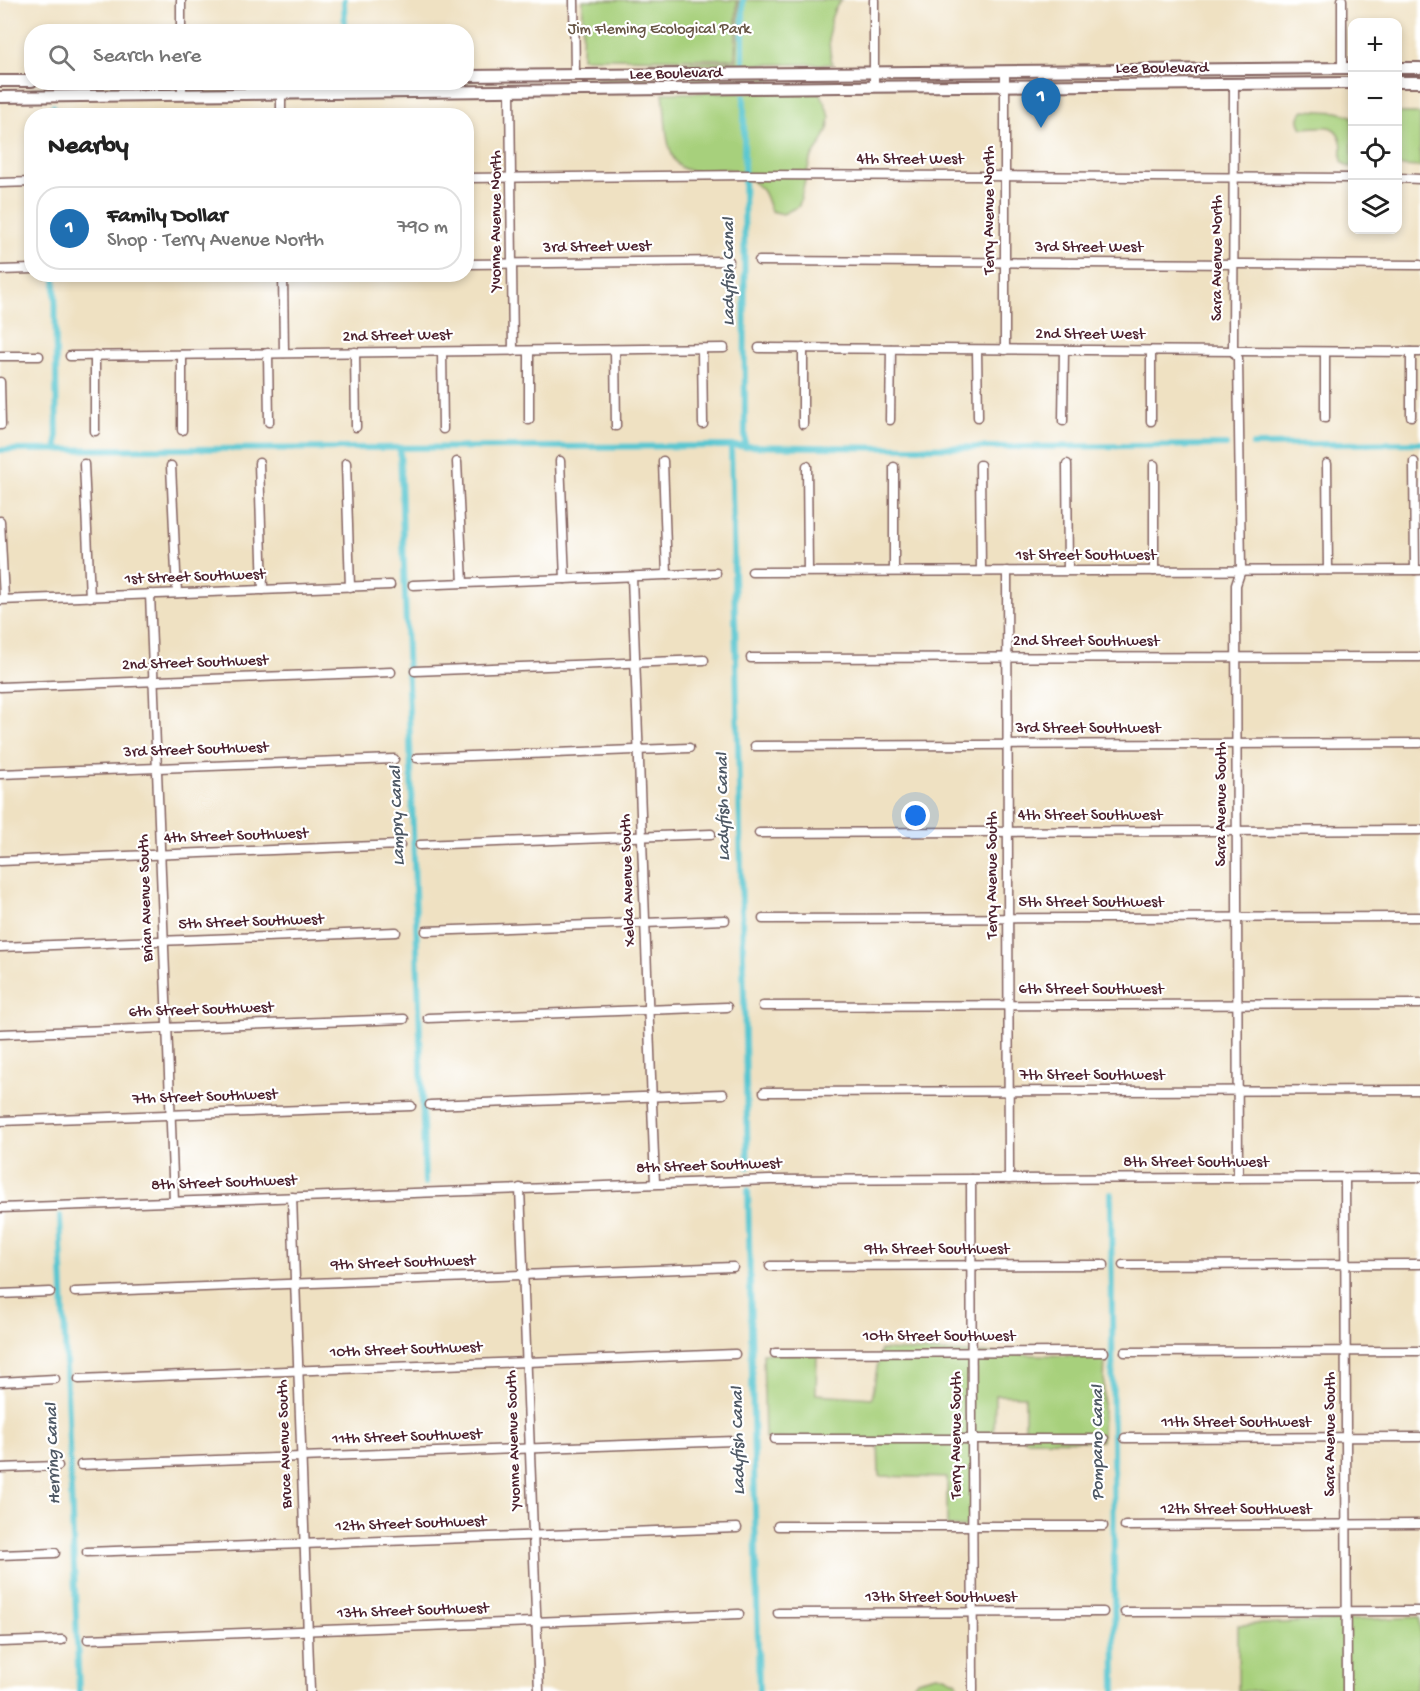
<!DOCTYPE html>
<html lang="en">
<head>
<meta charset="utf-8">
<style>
	body { margin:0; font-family:"Gochi Hand",sans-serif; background:#f6f6f6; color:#222 }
	.controls { position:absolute; right:18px; top:18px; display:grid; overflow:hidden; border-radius:12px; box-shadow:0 3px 9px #0003 }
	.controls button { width:54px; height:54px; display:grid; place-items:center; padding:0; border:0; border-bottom:2px solid #e0e0e0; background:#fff; color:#222; font:30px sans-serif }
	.you { position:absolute; left:916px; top:816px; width:21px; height:21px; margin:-15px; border:4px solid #fff; border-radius:50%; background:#1a73e8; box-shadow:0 0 0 9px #1a73e833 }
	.badge { display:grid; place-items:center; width:39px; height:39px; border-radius:50%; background:#1f6fb2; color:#fff; font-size:20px; font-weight:700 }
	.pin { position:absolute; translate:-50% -50px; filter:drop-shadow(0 2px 3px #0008) }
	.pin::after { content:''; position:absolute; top:32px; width:21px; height:18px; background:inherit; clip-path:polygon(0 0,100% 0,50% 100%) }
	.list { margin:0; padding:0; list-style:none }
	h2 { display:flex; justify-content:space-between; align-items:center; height:78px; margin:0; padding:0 24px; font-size:26px }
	h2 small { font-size:20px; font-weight:400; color:#767676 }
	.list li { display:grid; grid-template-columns:39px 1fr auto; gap:18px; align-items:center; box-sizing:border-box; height:84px; margin:0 12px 12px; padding:0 12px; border:2px solid #e0e0e0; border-radius:24px }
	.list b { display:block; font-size:22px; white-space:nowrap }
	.list p { margin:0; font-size:20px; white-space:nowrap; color:#767676 }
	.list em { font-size:20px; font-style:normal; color:#767676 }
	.icon { flex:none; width:33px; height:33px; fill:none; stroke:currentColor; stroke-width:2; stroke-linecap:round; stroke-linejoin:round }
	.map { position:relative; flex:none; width:1420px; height:1691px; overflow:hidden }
	.search { position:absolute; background:#fff; box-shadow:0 3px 9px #0003; left:24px; top:24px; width:450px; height:66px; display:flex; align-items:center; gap:15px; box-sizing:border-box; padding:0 21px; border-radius:24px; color:#767676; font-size:22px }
	.panel { position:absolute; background:#fff; box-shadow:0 3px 9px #0003; left:24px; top:108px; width:450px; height:174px; border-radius:24px }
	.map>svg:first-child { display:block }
</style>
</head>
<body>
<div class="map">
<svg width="1420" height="1691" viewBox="0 0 1420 1691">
	<rect width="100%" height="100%" fill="#fff"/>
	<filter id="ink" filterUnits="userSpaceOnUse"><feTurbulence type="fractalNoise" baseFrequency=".0167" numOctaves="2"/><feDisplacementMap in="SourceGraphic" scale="12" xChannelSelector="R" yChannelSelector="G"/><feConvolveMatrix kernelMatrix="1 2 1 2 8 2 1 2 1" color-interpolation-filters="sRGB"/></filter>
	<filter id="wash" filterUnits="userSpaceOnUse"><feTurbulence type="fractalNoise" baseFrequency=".008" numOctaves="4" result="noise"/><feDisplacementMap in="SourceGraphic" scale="24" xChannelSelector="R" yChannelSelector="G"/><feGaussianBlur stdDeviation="1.35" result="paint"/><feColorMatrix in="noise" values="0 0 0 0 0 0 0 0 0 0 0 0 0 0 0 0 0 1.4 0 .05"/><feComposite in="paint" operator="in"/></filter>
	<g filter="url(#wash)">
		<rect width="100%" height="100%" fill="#efe1c2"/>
		<g fill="#a7d07c" stroke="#787854" stroke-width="1.5">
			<polygon points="583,0 737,0 735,59 582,58"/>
			<path d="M739 0H842C826 15 828 44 832 64L651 65 650 62 737 61Z"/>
			<polygon points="775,77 776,79 765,82 570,82 575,79"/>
			<path d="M820 91 830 117 828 129 822 142 810 160 799 206 783 214 771 211C768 205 766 195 762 190 755 183 742 173 732 170 715 166 687 180 675 161 664 142 666 114 663 93Z"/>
			<path d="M1304 110 1337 112 1352 116V167L1347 166 1342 161C1341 156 1342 151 1342 146 1338 119 1320 128 1302 128 1297 120 1298 116 1304 110Z"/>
			<polygon points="1398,113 1417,113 1420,115 1420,167 1398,166"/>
			<polygon points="880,1350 1105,1357 1102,1441 1025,1440 1025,1396 995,1395 994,1437 972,1438 972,1528 947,1526 947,1478 879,1476 878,1440 765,1439 763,1353 817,1354 816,1394 872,1398"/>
			<polygon points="1420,1617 1420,1661 1418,1663 1416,1691 1238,1691 1238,1625"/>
			<polygon points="936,1675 945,1676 957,1682 959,1691 909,1691 917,1680"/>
		</g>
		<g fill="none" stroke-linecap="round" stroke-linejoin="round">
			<g stroke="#59c6d0" stroke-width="6">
				<polyline points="344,0 345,32"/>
				<polyline points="743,0 743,60"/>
				<polyline points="744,97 745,447"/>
				<polyline points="53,106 53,116"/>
				<polyline points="55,274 57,450"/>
				<polyline points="1253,445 1420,443"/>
				<polyline points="731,446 748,1167"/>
				<polyline points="400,448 425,1183"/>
				<polyline points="0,450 731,446 911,448 1226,445"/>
				<polyline points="748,1190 759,1691"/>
				<polyline points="1111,1194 1115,1691"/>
				<polyline points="60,1216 79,1691"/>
			</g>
		</g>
	</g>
	<g filter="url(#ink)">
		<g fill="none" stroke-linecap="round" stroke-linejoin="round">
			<defs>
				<g id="minor">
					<polyline points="181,0 181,32"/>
					<polyline points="574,0 575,75"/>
					<polyline points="1342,69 1342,0"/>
					<polyline points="182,82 182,95"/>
					<polyline points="1234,84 1233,351 1238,358 1241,570 1236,585 1236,606 1238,1178"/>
					<polyline points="874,86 874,0"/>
					<polyline points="510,92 513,351"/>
					<polyline points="281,94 281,116"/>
					<polyline points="466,178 749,175 1352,178"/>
					<polyline points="1398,178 1420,179"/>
					<polyline points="0,183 32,182"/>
					<polyline points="759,261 1420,265"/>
					<polyline points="466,264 729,261"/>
					<polyline points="0,270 32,269"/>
					<polyline points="283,274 284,353"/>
					<polyline points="759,348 1420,352"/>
					<polyline points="702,349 703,424"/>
					<polyline points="615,350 616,426"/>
					<polyline points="977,350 978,417"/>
					<polyline points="1005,350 1005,71"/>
					<polyline points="529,351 529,420"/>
					<polyline points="355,352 356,427"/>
					<polyline points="442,352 443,429"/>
					<polyline points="1411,352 1411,416"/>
					<polyline points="268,353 269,422"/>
					<polyline points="95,355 95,431"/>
					<polyline points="182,355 182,430"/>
					<polyline points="0,356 39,356"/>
					<polyline points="70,356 724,348"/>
					<polyline points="0,382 1,425"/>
					<polyline points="1325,418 1325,352"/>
					<polyline points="890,420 891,349"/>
					<polyline points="1063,421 1064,350"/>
					<polyline points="1151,421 1151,351"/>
					<polyline points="803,424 803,348"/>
					<polyline points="560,461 565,579"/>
					<polyline points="663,461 667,575"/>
					<polyline points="457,462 463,583"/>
					<polyline points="1414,462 1415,570"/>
					<polyline points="259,463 263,590"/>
					<polyline points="346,463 350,587"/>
					<polyline points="84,464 90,597"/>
					<polyline points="1067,464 1068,570"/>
					<polyline points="1327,464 1328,570"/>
					<polyline points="980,465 981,571"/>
					<polyline points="1154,465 1154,571"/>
					<polyline points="171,466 177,593"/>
					<polyline points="807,466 808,571"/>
					<polyline points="894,467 894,571"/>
					<polyline points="0,521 4,599"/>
					<polyline points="1007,571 1009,1179"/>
					<polyline points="752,572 1420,570"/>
					<polyline points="632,577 655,1183"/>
					<polyline points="413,585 716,573"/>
					<polyline points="150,594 174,1201"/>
					<polyline points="0,600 390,585"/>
					<polyline points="751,658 1420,657"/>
					<polyline points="415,671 704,660"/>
					<polyline points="0,687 391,672"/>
					<polyline points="755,746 1420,743"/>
					<polyline points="417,758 689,748"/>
					<polyline points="0,774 394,759"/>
					<polyline points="759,833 1420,830"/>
					<polyline points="420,845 711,834"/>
					<polyline points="0,861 400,845"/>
					<polyline points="763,919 1420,917"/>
					<polyline points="426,931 725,920"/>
					<polyline points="0,947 396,932"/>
					<polyline points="763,1006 1420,1004"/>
					<polyline points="428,1018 727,1007"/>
					<polyline points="0,1034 404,1019"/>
					<polyline points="764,1092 1420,1090"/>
					<polyline points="430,1105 723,1094"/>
					<polyline points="0,1121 411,1106"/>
					<polyline points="1345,1178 1347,1691"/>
					<polyline points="971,1179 973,1691"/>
					<polyline points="520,1188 539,1691"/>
					<polyline points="292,1197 310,1691"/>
					<polyline points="0,1208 770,1180 1420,1177"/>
					<polyline points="1123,1265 1420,1264"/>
					<polyline points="770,1266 1104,1265"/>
					<polyline points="75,1292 733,1267"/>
					<polyline points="0,1294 50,1292"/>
					<polyline points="1125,1352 1420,1351"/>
					<polyline points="775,1353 1104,1352"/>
					<polyline points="79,1379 735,1354"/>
					<polyline points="0,1382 55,1379"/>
					<polyline points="1125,1438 1420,1437"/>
					<polyline points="775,1439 1104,1439"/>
					<polyline points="81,1465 734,1441"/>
					<polyline points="0,1468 58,1466"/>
					<polyline points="778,1526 1103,1526"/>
					<polyline points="1125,1526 1420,1524"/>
					<polyline points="87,1552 737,1528"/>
					<polyline points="0,1555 55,1553"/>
					<polyline points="1125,1612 1420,1611"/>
					<polyline points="778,1613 1103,1612"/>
					<polyline points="88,1639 739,1614"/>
					<polyline points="0,1642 62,1640"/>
				</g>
				<g id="major">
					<polyline points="1398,68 1420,68"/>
					<polyline points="466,76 1352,68"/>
					<polyline points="0,81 32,81"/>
					<polyline points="1398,82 1420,82"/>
					<polyline points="281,94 292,85 374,82"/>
					<polyline points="0,97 841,87 1352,83"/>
				</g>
			</defs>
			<use href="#minor" stroke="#846360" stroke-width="11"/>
			<use href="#major" stroke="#846360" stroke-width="14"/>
			<use href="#minor" stroke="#fff" stroke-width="8"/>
			<use href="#major" stroke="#fff" stroke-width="10"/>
		</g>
	</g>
	<g text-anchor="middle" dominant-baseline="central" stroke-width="4.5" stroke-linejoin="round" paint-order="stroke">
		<g font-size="16" fill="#665443" stroke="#fff">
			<text x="659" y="30">Jim Fleming Ecological Park</text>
		</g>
		<g font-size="16" fill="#4a1f2b" stroke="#fff">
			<text x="1162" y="69">Lee Boulevard</text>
			<text transform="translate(676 75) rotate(-1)">Lee Boulevard</text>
			<text x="910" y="160">4th Street West</text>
			<text transform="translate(990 210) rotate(-90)">Terry Avenue North</text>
			<text transform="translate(497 221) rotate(-90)">Yvonne Avenue North</text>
			<text transform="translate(597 248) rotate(-1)">3rd Street West</text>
			<text x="1089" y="248">3rd Street West</text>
			<text transform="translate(1218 258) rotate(-90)">Sara Avenue North</text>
			<text x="1090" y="335">2nd Street West</text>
			<text transform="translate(397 337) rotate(-1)">2nd Street West</text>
			<text x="1086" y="556">1st Street Southwest</text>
			<text transform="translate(195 578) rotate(-2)">1st Street Southwest</text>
			<text x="1086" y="642">2nd Street Southwest</text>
			<text transform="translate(195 664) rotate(-2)">2nd Street Southwest</text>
			<text x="1088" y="729">3rd Street Southwest</text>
			<text transform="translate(196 751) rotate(-2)">3rd Street Southwest</text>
			<text transform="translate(1222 804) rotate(-90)">Sara Avenue South</text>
			<text x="1090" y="816">4th Street Southwest</text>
			<text transform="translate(236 837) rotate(-2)">4th Street Southwest</text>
			<text transform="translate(993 875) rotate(-90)">Terry Avenue South</text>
			<text transform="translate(629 880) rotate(-92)">Xelda Avenue South</text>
			<text transform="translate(147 898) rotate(-92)">Brian Avenue South</text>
			<text x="1091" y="903">5th Street Southwest</text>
			<text transform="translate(251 923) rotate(-2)">5th Street Southwest</text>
			<text x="1091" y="990">6th Street Southwest</text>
			<text transform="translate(201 1011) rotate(-2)">6th Street Southwest</text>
			<text x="1092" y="1076">7th Street Southwest</text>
			<text transform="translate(205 1098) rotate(-2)">7th Street Southwest</text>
			<text x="1196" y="1163">8th Street Southwest</text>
			<text transform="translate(709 1167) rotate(-2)">8th Street Southwest</text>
			<text transform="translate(224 1184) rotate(-2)">8th Street Southwest</text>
			<text x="937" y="1250">9th Street Southwest</text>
			<text transform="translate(403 1264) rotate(-2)">9th Street Southwest</text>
			<text x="939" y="1337">10th Street Southwest</text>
			<text transform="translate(406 1351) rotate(-2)">10th Street Southwest</text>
			<text x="1236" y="1423">11th Street Southwest</text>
			<text transform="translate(1331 1434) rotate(-90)">Sara Avenue South</text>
			<text transform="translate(957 1435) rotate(-90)">Terry Avenue South</text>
			<text transform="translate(407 1438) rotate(-2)">11th Street Southwest</text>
			<text transform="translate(515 1440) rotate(-92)">Yvonne Avenue South</text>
			<text transform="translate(286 1444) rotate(-92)">Bruce Avenue South</text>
			<text x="1236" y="1510">12th Street Southwest</text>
			<text transform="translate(411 1525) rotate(-2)">12th Street Southwest</text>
			<text x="941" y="1598">13th Street Southwest</text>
			<text transform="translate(413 1612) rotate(-2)">13th Street Southwest</text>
		</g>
		<g font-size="18" font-style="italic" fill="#4f5965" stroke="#fff">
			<text transform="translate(729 272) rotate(-90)">Ladyfish Canal</text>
			<text transform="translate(724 807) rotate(-91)">Ladyfish Canal</text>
			<text transform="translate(398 816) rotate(-92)">Lampry Canal</text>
			<text transform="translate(739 1441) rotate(-91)">Ladyfish Canal</text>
			<text transform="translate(1098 1443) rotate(-90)">Pompano Canal</text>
			<text transform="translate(54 1454) rotate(-92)">Herring Canal</text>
		</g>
	</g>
</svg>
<div class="controls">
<button>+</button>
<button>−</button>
<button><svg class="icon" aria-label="locate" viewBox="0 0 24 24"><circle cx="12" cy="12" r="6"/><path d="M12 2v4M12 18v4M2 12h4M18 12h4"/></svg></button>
<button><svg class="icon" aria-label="layers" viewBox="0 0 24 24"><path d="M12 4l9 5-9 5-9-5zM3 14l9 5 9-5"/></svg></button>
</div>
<div class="you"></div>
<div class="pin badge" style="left:1041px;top:128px">1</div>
<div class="search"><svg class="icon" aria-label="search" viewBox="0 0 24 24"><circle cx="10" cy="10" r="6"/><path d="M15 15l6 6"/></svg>Search here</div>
<section class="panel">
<h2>Nearby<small></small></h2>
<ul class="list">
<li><span class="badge">1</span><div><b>Family Dollar</b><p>Shop · Terry Avenue North</p></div><em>790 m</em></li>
</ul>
</section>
</div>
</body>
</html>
